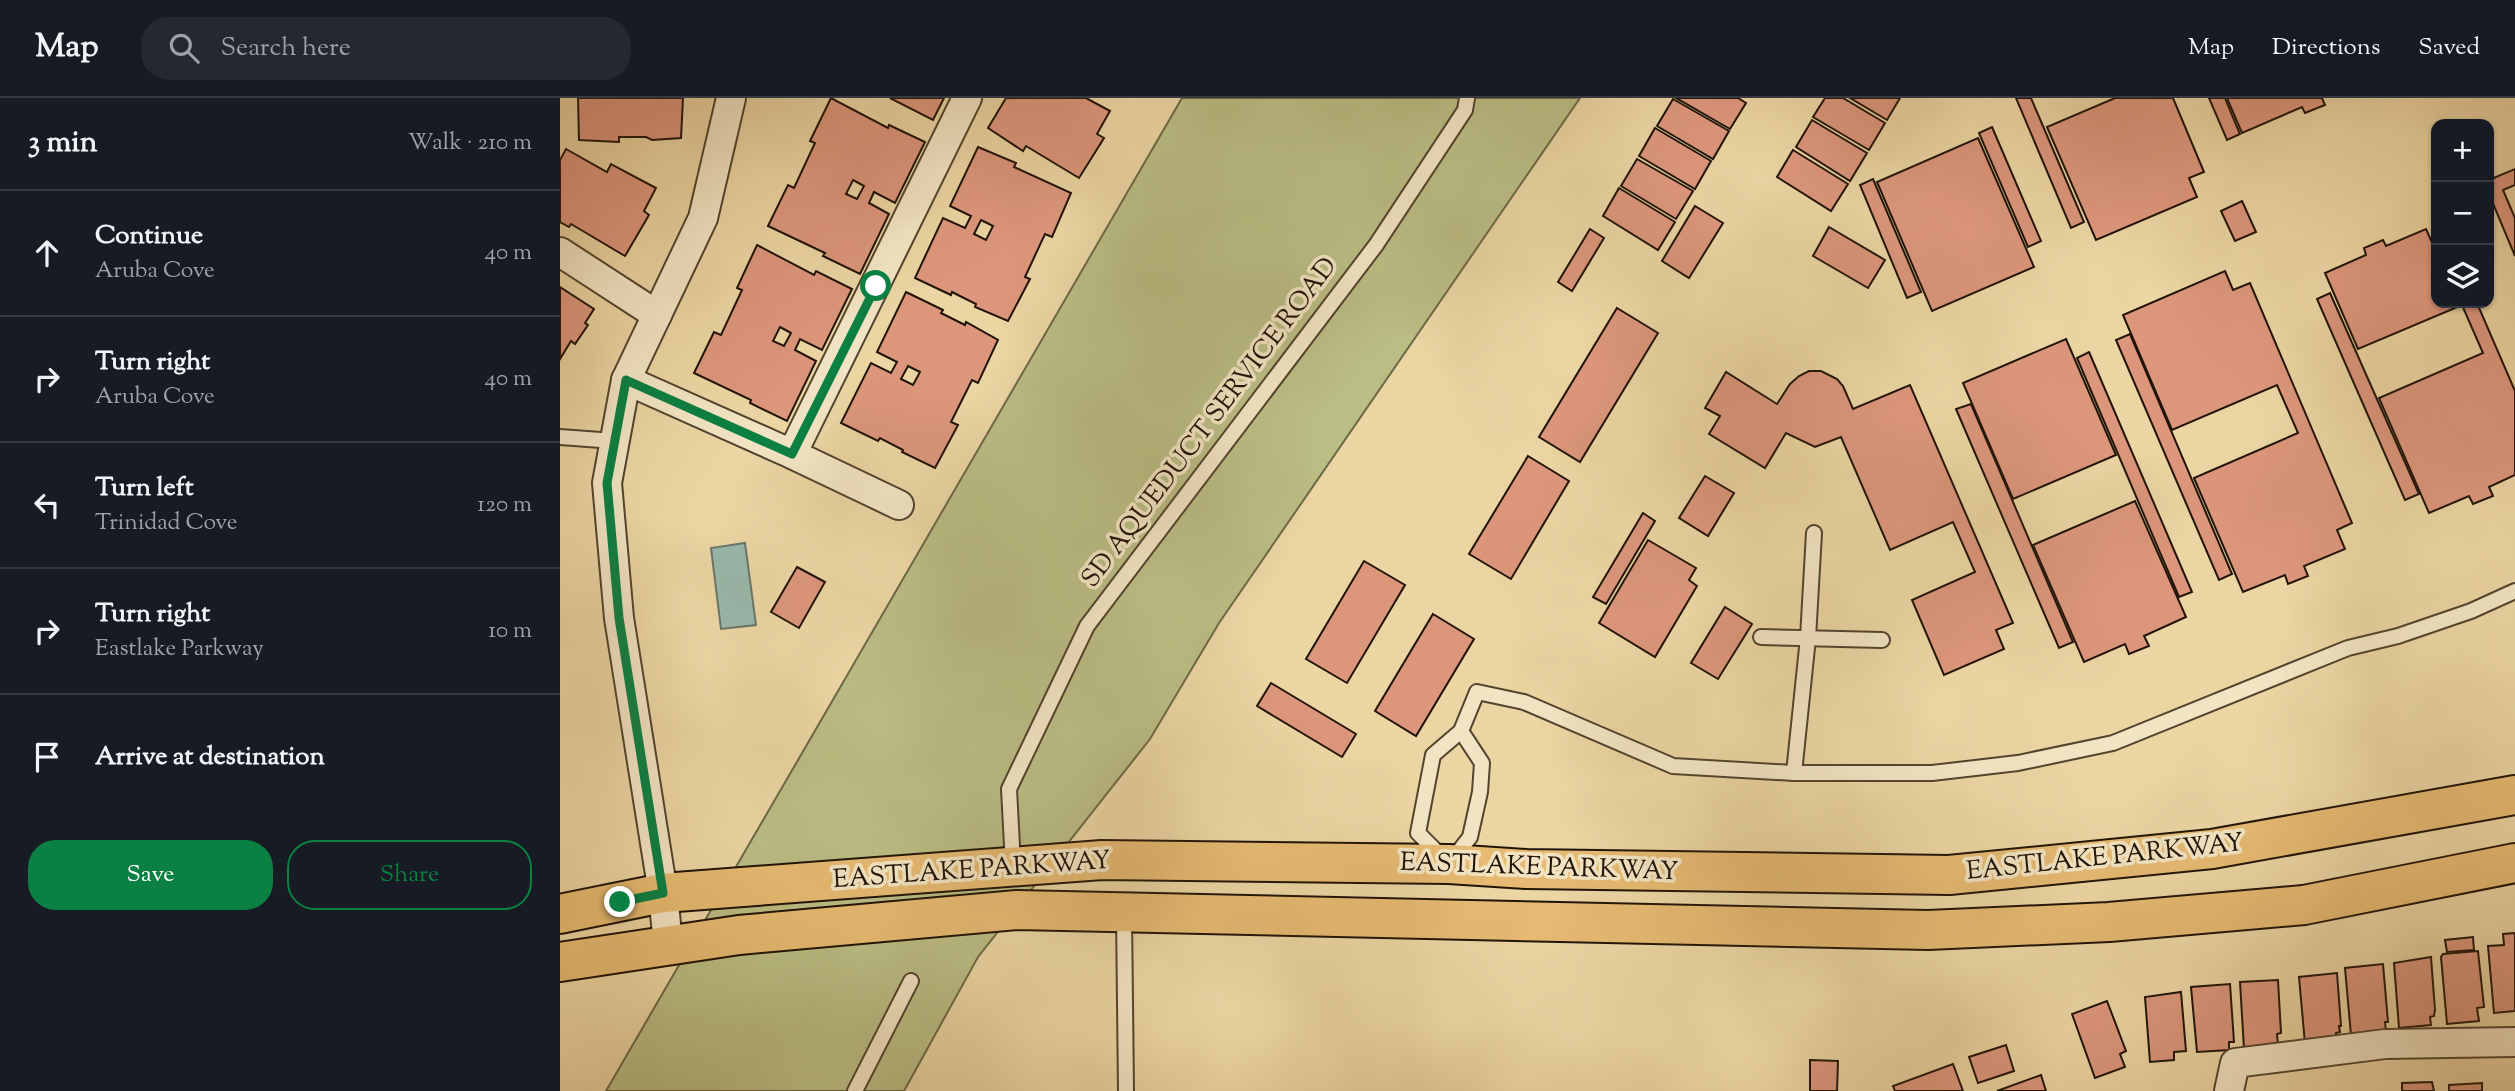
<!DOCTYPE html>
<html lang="en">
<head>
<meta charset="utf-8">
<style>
	body { margin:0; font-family:"Sorts Mill Goudy",serif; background:#242831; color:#f1f3f6 }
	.controls { position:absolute; right:21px; top:21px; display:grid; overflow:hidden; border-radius:14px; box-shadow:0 2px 5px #0004 }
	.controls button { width:63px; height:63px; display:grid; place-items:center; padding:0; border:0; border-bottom:2px solid #363941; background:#171b24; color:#f1f3f6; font:35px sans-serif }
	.stop { position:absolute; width:21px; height:21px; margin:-16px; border:5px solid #0b8043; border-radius:50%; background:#fff }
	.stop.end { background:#0b8043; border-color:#fff; box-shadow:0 2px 7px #0008 }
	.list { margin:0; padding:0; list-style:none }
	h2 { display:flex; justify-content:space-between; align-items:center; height:91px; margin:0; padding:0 28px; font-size:30px }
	h2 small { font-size:23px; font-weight:400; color:#9ea1a6 }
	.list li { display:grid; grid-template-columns:46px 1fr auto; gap:21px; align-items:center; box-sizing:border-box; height:126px; padding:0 28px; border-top:2px solid #363941 }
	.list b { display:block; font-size:26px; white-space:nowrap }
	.list p { margin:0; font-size:23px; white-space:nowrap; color:#9ea1a6 }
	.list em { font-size:23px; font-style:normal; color:#9ea1a6 }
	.actions { display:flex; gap:14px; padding:21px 28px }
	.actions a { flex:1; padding:16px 0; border:2px solid #0b8043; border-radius:28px; text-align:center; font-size:24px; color:#0b8043 }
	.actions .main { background:#0b8043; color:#fff }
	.icon { flex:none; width:38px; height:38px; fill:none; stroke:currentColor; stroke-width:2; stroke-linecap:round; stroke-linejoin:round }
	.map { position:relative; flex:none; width:1955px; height:993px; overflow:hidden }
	header { display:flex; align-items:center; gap:42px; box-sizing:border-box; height:98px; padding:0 35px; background:#171b24; border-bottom:2px solid #363941 }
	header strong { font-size:33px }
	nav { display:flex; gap:38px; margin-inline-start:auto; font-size:24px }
	.search { width:490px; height:63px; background:#242831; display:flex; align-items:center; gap:18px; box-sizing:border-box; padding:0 24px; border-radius:28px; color:#9ea1a6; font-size:26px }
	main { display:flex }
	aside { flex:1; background:#171b24 }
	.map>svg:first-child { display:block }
</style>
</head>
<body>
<header>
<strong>Map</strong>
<div class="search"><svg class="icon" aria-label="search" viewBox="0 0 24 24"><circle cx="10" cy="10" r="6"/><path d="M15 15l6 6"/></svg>Search here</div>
<nav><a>Map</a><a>Directions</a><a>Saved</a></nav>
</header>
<main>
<aside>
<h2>3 min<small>Walk · 210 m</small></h2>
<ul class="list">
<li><svg class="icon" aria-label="ahead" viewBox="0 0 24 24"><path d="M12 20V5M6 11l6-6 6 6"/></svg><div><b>Continue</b><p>Aruba Cove</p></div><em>40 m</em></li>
<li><svg class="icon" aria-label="right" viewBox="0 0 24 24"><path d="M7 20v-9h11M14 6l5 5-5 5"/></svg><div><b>Turn right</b><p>Aruba Cove</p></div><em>40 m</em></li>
<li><svg class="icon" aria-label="left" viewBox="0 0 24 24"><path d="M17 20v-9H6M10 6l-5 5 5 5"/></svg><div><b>Turn left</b><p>Trinidad Cove</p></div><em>120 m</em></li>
<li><svg class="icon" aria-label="right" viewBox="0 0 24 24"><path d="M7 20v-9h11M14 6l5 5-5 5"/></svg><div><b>Turn right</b><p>Eastlake Parkway</p></div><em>10 m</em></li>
<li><svg class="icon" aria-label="arrive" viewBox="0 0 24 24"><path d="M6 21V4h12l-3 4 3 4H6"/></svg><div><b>Arrive at destination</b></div></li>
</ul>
<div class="actions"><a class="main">Save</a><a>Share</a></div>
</aside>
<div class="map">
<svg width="1955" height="993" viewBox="0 0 1955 993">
	<rect width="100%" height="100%" fill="#ebd5a3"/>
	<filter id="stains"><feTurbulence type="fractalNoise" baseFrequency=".00286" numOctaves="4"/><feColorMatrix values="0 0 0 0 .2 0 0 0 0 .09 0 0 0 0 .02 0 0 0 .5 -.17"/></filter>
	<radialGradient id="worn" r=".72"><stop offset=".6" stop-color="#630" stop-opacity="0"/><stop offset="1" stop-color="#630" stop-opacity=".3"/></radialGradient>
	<polygon fill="#babd84" stroke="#6d6846" stroke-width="2" points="622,0 1020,0 659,525 590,641 418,859 344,993 46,993"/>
	<polygon fill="#99b8ab" stroke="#697669" stroke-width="2" points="185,445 196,527 161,531 151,450"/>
	<g fill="#dc967c" stroke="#201407" stroke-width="2" fill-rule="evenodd">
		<polygon points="18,0 123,0 121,40 92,42 86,39 59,39 59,44 19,42"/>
		<path d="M271 0 328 30 329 27 365 44 335 105 314 94 309 105 329 116 300 176 263 158 265 155 208 128 228 87 234 90 255 45 250 43ZM293 82 304 88 297 101 286 96Z"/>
		<polygon points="330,0 384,0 373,22"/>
		<polygon points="446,0 526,0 550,13 537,36 544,40 519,80 466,48 463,53 428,30"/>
		<polygon points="1116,0 1178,0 1186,5 1170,31"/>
		<polygon points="1265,0 1283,0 1325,25 1309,52 1253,19"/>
		<polygon points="1290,0 1340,0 1327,22"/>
		<polygon points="1456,0 1471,0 1524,124 1511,130"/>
		<polygon points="1555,0 1613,0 1644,74 1629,80 1637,99 1536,142 1487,29"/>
		<polygon points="1649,0 1665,0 1680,36 1667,42"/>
		<polygon points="1667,0 1762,0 1765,7 1745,15 1742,9 1682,35"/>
		<polygon points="1113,1 1169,33 1153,61 1097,28"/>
		<polygon points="1252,22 1307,55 1290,83 1236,49"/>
		<polygon points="1432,29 1481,143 1468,149 1419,35"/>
		<polygon points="1095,30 1151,63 1135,91 1079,58"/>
		<polygon points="1418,40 1474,169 1372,213 1317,84"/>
		<path d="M418 49 456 65 454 69 511 95 492 139 485 136 465 179 470 181 448 223 415 209 416 206 392 194 391 197 355 180 383 120 405 130 411 118 390 108ZM421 122 433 128 426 142 414 136Z"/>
		<polygon points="6,51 47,74 51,66 96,90 84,113 89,117 65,158 11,126 9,129 0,124 0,62"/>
		<polygon points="1233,52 1288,86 1271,113 1217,79"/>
		<polygon points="1077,61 1133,93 1116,121 1061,88"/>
		<polygon points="1955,71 1955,87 1943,92 1955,120 1955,158 1929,96 1929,82"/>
		<polygon points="1313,81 1361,194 1347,200 1300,87"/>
		<polygon points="1059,90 1115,124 1098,152 1043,118"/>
		<polygon points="1682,103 1696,134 1675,143 1661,113"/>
		<polygon points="1135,108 1163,125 1129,180 1102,163"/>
		<polygon points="1269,129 1325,162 1308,190 1253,158"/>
		<polygon points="1030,131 1044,140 1012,193 998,184"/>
		<polygon points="1866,131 1874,149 1876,149 1876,205 1917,205 1955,293 1955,377 1929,389 1933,398 1913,406 1909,398 1869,415 1819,300 1923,255 1902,207 1798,251 1765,175 1806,157 1804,150 1823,142 1826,148"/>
		<path d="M197 147 254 177 256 173 292 191 262 252 240 241 235 252 256 263 227 323 190 305 191 302 134 275 154 234 161 237 182 192 177 190ZM220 229 231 235 224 248 213 243Z"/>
		<polygon points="1665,173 1673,192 1690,185 1792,425 1777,432 1785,451 1744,468 1748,478 1728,486 1725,477 1683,494 1634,380 1738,335 1717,287 1612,332 1563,217"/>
		<polygon points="0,189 34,211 25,225 28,227 15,246 11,243 0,261"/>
		<path d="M346 194 383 212 381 215 405 227 406 224 438 242 418 285 412 282 391 324 398 327 375 370 342 354 343 352 320 340 318 343 281 325 311 265 331 275 337 264 317 254ZM348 268 360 274 353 287 341 281Z"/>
		<polygon points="1770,195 1859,396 1845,402 1757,201"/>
		<polygon points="1057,210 1098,235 1020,364 979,339"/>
		<polygon points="1570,236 1672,476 1659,482 1556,242"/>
		<polygon points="1506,241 1556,357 1453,401 1403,285"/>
		<polygon points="1529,254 1632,494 1619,499 1517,260"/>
		<polygon points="1249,273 1261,273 1277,281 1283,288 1293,311 1350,287 1453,525 1436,532 1444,551 1384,577 1352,502 1415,474 1393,424 1330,452 1281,339 1255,349 1226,335 1205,370 1149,336 1160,318 1145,310 1166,274 1217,306 1230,286 1239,278"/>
		<polygon points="1411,306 1513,544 1499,550 1396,311"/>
		<polygon points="968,358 1009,383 951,481 909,456"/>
		<polygon points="1145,378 1174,395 1148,438 1119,420"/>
		<polygon points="1575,403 1626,519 1584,538 1589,548 1569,556 1565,546 1524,564 1473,447"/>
		<polygon points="1083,415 1095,423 1046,506 1033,499"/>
		<polygon points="1088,442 1136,470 1129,482 1137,488 1095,559 1039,525"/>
		<polygon points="804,463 845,487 787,585 746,561"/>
		<polygon points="237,469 265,484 239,530 211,514"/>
		<polygon points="1165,509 1192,526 1158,581 1131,565"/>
		<polygon points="873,516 914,541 856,638 815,613"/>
		<polygon points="711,585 796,636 782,659 697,608"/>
		<polygon points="1955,835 1955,913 1934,915 1928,848 1944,847 1943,836"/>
		<polygon points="1913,839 1914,852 1887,854 1885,842"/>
		<polygon points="1918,853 1924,909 1917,910 1919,923 1887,926 1881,859 1883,856"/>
		<polygon points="1871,859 1875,912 1874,918 1870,919 1871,927 1839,930 1834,865"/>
		<polygon points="1823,866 1828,924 1825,924 1826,934 1791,937 1785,870"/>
		<polygon points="1777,875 1781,928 1779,928 1780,934 1776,935 1776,943 1745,946 1739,879"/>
		<polygon points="1718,882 1721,935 1717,936 1718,947 1684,951 1680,884"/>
		<polygon points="1670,886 1674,944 1669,944 1669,952 1637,954 1631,889"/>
		<polygon points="1621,894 1626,953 1614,954 1614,962 1590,964 1585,899"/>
		<polygon points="1547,903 1566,953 1560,956 1565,969 1535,980 1512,916"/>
		<polygon points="1446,947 1454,973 1418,985 1409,959"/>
		<polygon points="1250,962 1278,963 1277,993 1250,993"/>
		<polygon points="1393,966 1403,993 1335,993 1333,988"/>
		<polygon points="1481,977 1486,993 1437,993"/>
		<polygon points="1872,984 1874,993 1842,993 1842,985"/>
		<polygon points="1922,985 1922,993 1889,993 1889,987"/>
	</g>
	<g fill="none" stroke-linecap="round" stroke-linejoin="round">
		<defs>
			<g id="service">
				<polyline points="0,339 54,343"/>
				<polyline points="1201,539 1322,542"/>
				<polyline points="901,633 922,665 920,694 910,739 889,766 858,735 873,657 901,633 917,594 964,604 1113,668 1234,675 1372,675 1458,665 1553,645 1788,550 1838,538 1911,513 1955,493"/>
				<polyline points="1234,675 1248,540 1254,435"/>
				<polyline points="453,767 449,691 527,528 816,147 905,12 907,0"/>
				<polyline points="564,816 566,993"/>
				<polyline points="295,993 351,883"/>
			</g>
			<g id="minor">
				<polyline points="0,154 97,217"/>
				<polyline points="66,282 232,356 339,407"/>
				<polyline points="232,356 407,0"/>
				<polyline points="108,847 103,795 59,520 47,385 66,282 143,120 171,0"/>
				<polyline points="1669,993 1675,965 1825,946 1955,944"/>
			</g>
			<g id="primary">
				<polyline points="0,816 103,795 542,762 889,766 966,771 1389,777 1652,751 1955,697"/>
				<polyline points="0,864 179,837 457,812 1368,832 1549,824 1744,807 1955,765"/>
			</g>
		</defs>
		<use href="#service" stroke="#53442e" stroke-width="18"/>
		<use href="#minor" stroke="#53442e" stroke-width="32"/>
		<use href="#primary" stroke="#201407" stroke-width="42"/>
		<use href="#service" stroke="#f2e4c3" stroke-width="14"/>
		<use href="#minor" stroke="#f2e4c3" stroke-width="28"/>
		<use href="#primary" stroke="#e6ba72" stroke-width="38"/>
	</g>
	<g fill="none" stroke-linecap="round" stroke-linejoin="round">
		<polyline stroke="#0b8043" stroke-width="9" points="60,804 103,795 59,520 47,385 66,282 232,356 316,188"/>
	</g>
	<g text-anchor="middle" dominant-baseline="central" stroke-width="7" stroke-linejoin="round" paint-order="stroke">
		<g font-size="26" fill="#201407" stroke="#f2e4c3">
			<text transform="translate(650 325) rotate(-53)">SD AQUEDUCT SERVICE ROAD</text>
			<text transform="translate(1545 760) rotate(-6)">EASTLAKE PARKWAY</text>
			<text transform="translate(979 770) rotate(2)">EASTLAKE PARKWAY</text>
			<text transform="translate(412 773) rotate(-4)">EASTLAKE PARKWAY</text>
		</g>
	</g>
	<rect width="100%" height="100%" filter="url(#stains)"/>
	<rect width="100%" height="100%" fill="url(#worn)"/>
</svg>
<div class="controls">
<button>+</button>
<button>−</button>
<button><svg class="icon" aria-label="layers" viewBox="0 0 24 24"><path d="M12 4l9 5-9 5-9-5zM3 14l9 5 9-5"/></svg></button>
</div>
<div class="stop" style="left:316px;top:188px"></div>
<div class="stop end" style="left:60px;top:804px"></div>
</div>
</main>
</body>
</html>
